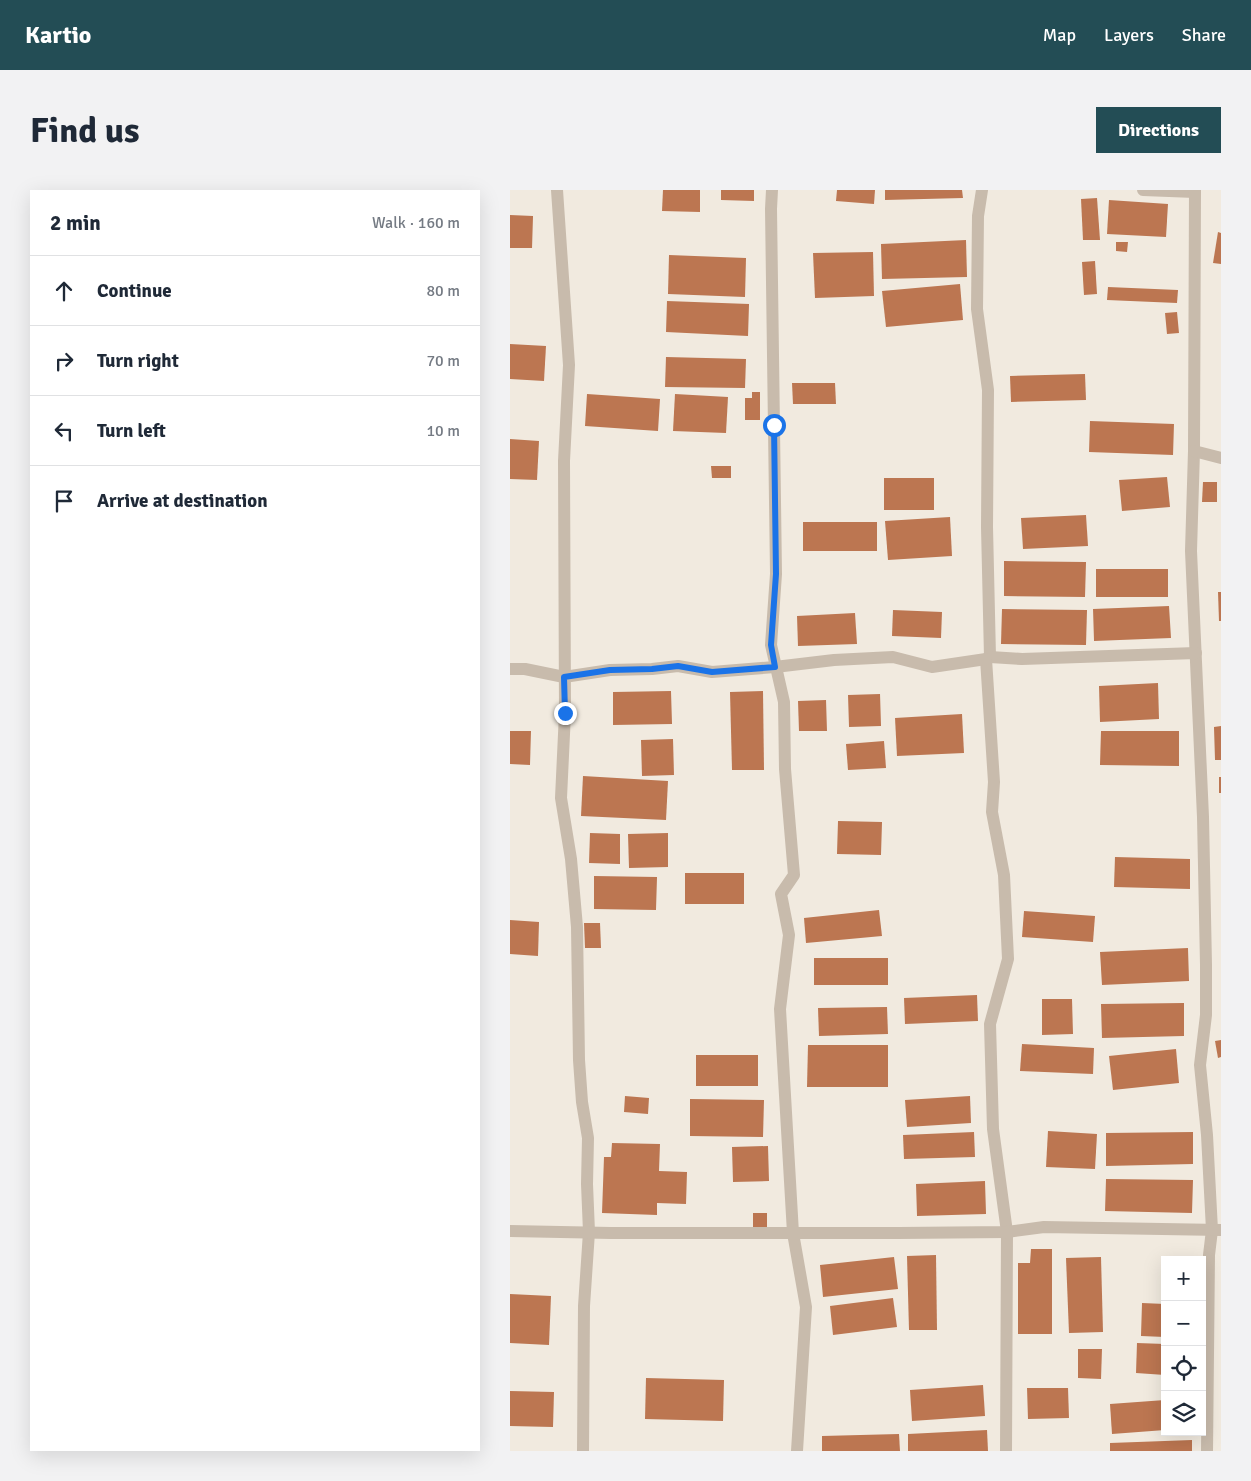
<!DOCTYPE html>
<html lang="en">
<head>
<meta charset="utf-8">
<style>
	body { margin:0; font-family:Signika,sans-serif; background:#f2f2f3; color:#1f2937 }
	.controls { position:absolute; right:15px; bottom:15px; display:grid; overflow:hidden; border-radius:0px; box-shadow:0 5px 20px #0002 }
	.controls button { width:45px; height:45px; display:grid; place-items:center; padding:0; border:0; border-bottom:1px solid #e0e1e3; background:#fff; color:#1f2937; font:25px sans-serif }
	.stop { position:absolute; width:15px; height:15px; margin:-11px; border:4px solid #1a73e8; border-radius:50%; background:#fff }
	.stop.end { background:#1a73e8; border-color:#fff; box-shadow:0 1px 5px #0008 }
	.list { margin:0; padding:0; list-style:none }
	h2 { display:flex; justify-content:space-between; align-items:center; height:65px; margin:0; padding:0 20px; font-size:21px }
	h2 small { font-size:16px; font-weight:400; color:#747a83 }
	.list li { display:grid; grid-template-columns:32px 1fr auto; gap:15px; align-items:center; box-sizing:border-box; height:70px; padding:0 20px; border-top:1px solid #e0e1e3 }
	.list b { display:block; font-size:19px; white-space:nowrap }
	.list em { font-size:16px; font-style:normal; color:#747a83 }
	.icon { flex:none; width:28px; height:28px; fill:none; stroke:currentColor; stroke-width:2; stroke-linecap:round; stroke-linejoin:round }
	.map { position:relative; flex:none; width:711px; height:1261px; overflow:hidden; border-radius:0px }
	header { display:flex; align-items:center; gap:30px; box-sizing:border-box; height:70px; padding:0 25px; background:#234d55; color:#fff }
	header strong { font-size:24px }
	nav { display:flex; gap:28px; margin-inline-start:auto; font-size:18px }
	.intro { display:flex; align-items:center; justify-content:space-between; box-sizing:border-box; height:120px; padding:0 30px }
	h1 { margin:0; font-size:35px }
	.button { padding:12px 22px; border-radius:0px; background:#234d55; color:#fff; font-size:18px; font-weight:700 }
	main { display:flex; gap:30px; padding:0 30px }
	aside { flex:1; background:#fff; border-radius:0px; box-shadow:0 5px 20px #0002 }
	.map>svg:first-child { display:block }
</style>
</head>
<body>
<header>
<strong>Kartio</strong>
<nav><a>Map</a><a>Layers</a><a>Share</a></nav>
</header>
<div class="intro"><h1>Find us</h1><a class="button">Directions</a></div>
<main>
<aside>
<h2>2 min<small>Walk · 160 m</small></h2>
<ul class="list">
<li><svg class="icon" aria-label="ahead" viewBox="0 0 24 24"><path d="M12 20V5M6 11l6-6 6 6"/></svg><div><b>Continue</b></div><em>80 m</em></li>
<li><svg class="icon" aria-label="right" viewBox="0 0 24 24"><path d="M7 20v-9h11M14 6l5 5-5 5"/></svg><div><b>Turn right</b></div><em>70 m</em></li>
<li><svg class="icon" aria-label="left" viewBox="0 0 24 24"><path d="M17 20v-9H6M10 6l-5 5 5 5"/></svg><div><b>Turn left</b></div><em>10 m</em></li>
<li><svg class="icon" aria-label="arrive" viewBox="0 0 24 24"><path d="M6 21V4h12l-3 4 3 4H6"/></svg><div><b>Arrive at destination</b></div></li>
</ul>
</aside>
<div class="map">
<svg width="711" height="1261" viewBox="0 0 711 1261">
	<rect width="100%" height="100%" fill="#f1eadf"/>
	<g fill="#bc7651">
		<polygon points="153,0 190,0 190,22 152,21"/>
		<polygon points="211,0 244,0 244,11 211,10"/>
		<polygon points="327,0 365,0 364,14 326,11"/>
		<polygon points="375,0 452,0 453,8 375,10"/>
		<polygon points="587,8 590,50 573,50 571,9"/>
		<polygon points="599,10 658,14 656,47 597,44"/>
		<polygon points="0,25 23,26 22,58 0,58"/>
		<polygon points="708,42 711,43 711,74 703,73"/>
		<polygon points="456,50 457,87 372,89 371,54"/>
		<polygon points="606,52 618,52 617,62 606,61"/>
		<polygon points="363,62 364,106 305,108 303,63"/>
		<polygon points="159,65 236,68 235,107 158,104"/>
		<polygon points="585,71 587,104 574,105 572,72"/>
		<polygon points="450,94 453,130 376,137 372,101"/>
		<polygon points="598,97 668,100 667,113 597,110"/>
		<polygon points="157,111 239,114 238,146 156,142"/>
		<polygon points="667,122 669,143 657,144 655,123"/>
		<polygon points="0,154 36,156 34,191 0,189"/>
		<polygon points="156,167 236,169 235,198 155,197"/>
		<polygon points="575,184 576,210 501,212 500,186"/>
		<polygon points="282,193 325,193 326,214 283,214"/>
		<polygon points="242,202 250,202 250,230 235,230 235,208 242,208"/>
		<polygon points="77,204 150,209 148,241 75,236"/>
		<polygon points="165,204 218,207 216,243 163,241"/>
		<polygon points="580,231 664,234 663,265 579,262"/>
		<polygon points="0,249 29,251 27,290 0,289"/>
		<polygon points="201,276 221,276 221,288 202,288"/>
		<polygon points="657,287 660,317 612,321 609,290"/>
		<rect x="374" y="288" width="50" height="32"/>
		<polygon points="693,292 707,292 707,312 692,312"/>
		<polygon points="576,325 578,356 513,359 511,328"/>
		<polygon points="440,327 442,366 378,370 375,331"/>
		<rect x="293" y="332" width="74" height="29"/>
		<polygon points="494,371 576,372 575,407 494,406"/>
		<rect x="586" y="379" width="72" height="28"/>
		<polygon points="708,402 711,402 711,431 709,431"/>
		<polygon points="659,416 661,448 584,451 583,419"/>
		<polygon points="492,419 577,420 576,455 491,454"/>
		<polygon points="383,420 432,422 431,448 382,446"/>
		<polygon points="345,423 347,454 288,456 287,426"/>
		<polygon points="648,493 649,529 590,532 589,496"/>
		<polygon points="161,501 162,534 103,535 103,502"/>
		<polygon points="253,501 254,580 222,580 220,502"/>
		<polygon points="370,504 371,536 339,537 338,505"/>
		<polygon points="316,510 317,541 289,541 288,511"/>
		<polygon points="452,524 454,563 387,566 385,528"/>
		<polygon points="711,536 711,570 705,570 704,537"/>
		<polygon points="0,541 21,541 20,575 0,574"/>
		<polygon points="591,541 669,541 669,576 590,575"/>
		<polygon points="163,549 164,585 132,586 131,550"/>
		<polygon points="374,551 376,578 338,580 336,554"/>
		<polygon points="73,586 158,591 156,630 71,626"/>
		<rect x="709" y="587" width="2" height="16"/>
		<polygon points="328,631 372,632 371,665 327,664"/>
		<polygon points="80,643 110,644 110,674 79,673"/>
		<polygon points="158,643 158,677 119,678 118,644"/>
		<polygon points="605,667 680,669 680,699 604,697"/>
		<rect x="175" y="683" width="59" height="31"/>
		<polygon points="84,686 147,687 146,720 84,719"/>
		<polygon points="369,720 372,746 296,753 294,728"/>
		<polygon points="514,721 585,726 583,752 512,747"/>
		<polygon points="0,730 29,732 28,766 0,764"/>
		<polygon points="74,733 90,733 91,758 75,758"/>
		<polygon points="678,758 679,791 592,795 590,762"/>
		<rect x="304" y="768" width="74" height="27"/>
		<polygon points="467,805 468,831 395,834 394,808"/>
		<polygon points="532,809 562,809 563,844 532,845"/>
		<polygon points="674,813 674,846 592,848 591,814"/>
		<polygon points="377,817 378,844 309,846 308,818"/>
		<polygon points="711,850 711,867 708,868 705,851"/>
		<polygon points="512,854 584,858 583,884 510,881"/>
		<polygon points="298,855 378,855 378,897 297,897"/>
		<polygon points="666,859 669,893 603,900 599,866"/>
		<rect x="186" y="865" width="62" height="31"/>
		<polygon points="115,906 139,908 138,924 114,922"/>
		<polygon points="460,906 461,933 397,937 395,910"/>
		<polygon points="180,909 254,910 253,947 180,946"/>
		<polygon points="538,941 587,944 585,979 536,977"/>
		<polygon points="464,942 465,967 394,969 393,945"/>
		<polygon points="683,942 683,974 596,976 596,943"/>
		<polygon points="102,953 150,954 149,981 177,982 176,1014 147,1013 147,1025 92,1023 94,967 101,967"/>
		<polygon points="258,956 259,991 223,992 222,957"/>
		<polygon points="596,989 683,990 682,1023 595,1021"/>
		<polygon points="475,991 476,1024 407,1026 406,994"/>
		<rect x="243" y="1023" width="14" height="14"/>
		<polygon points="521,1059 542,1059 542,1144 508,1144 508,1073 520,1073"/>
		<polygon points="426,1065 427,1140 399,1140 397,1066"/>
		<polygon points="384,1067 388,1099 313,1107 310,1075"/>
		<polygon points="591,1067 593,1142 559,1143 556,1068"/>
		<polygon points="0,1104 41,1106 39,1155 0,1153"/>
		<polygon points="383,1108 387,1137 323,1145 320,1116"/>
		<polygon points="632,1113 655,1114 655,1147 631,1146"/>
		<polygon points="627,1153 655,1154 655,1185 626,1183"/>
		<polygon points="568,1159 592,1159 591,1189 568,1188"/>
		<polygon points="136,1188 214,1190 213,1231 135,1229"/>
		<polygon points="473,1195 475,1226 402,1231 400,1200"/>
		<polygon points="517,1198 558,1198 559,1228 518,1229"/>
		<polygon points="0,1201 44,1202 43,1237 0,1236"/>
		<polygon points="655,1210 655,1240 602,1244 600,1214"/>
		<polygon points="477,1240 478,1261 398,1261 398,1244"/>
		<polygon points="389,1244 390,1261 312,1261 312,1246"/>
		<polygon points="682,1250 682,1261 600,1261 600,1253"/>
	</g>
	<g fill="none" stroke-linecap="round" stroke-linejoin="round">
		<g stroke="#c8bbac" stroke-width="12">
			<polyline points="47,0 59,175 54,271 55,523 51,608 61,669 67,737 69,870 72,912 78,948 77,994 79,1042 74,1116 73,1261"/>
			<polyline points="262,0 261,19 266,384 261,455 274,512 275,579 284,685 271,704 279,745 270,819 283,1043 296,1117 287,1261"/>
			<polyline points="472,0 468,26 467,119 478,200 477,337 480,467 476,469 484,592 482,622 494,685 498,769 480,834 483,939 497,1042 496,1261"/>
			<polyline points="633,0 685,2"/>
			<polyline points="685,0 684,261 681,361 693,627 696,775 696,825 690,875 697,945 702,1040 699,1065 697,1261"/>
			<polyline points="684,261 711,268"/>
			<polyline points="480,467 512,469 686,463"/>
			<polyline points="0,479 15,479 54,487 100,480 142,479 168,476 202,482 265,477 324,470 383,467 422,477 476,469"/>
			<polyline points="0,1041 101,1043 389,1043 497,1042 534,1037 711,1040"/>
		</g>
	</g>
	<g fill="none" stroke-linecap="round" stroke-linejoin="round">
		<polyline stroke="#1a73e8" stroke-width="6" points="55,523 54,487 100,480 142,479 168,476 202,482 265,477 261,455 266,384 264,235"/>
	</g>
</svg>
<div class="controls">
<button>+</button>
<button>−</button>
<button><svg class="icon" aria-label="locate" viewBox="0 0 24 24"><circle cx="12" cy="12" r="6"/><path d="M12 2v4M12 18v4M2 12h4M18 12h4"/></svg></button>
<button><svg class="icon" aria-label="layers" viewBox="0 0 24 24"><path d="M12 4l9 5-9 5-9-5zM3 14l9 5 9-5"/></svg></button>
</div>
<div class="stop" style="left:264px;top:235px"></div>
<div class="stop end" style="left:55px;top:523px"></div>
</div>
</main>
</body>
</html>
